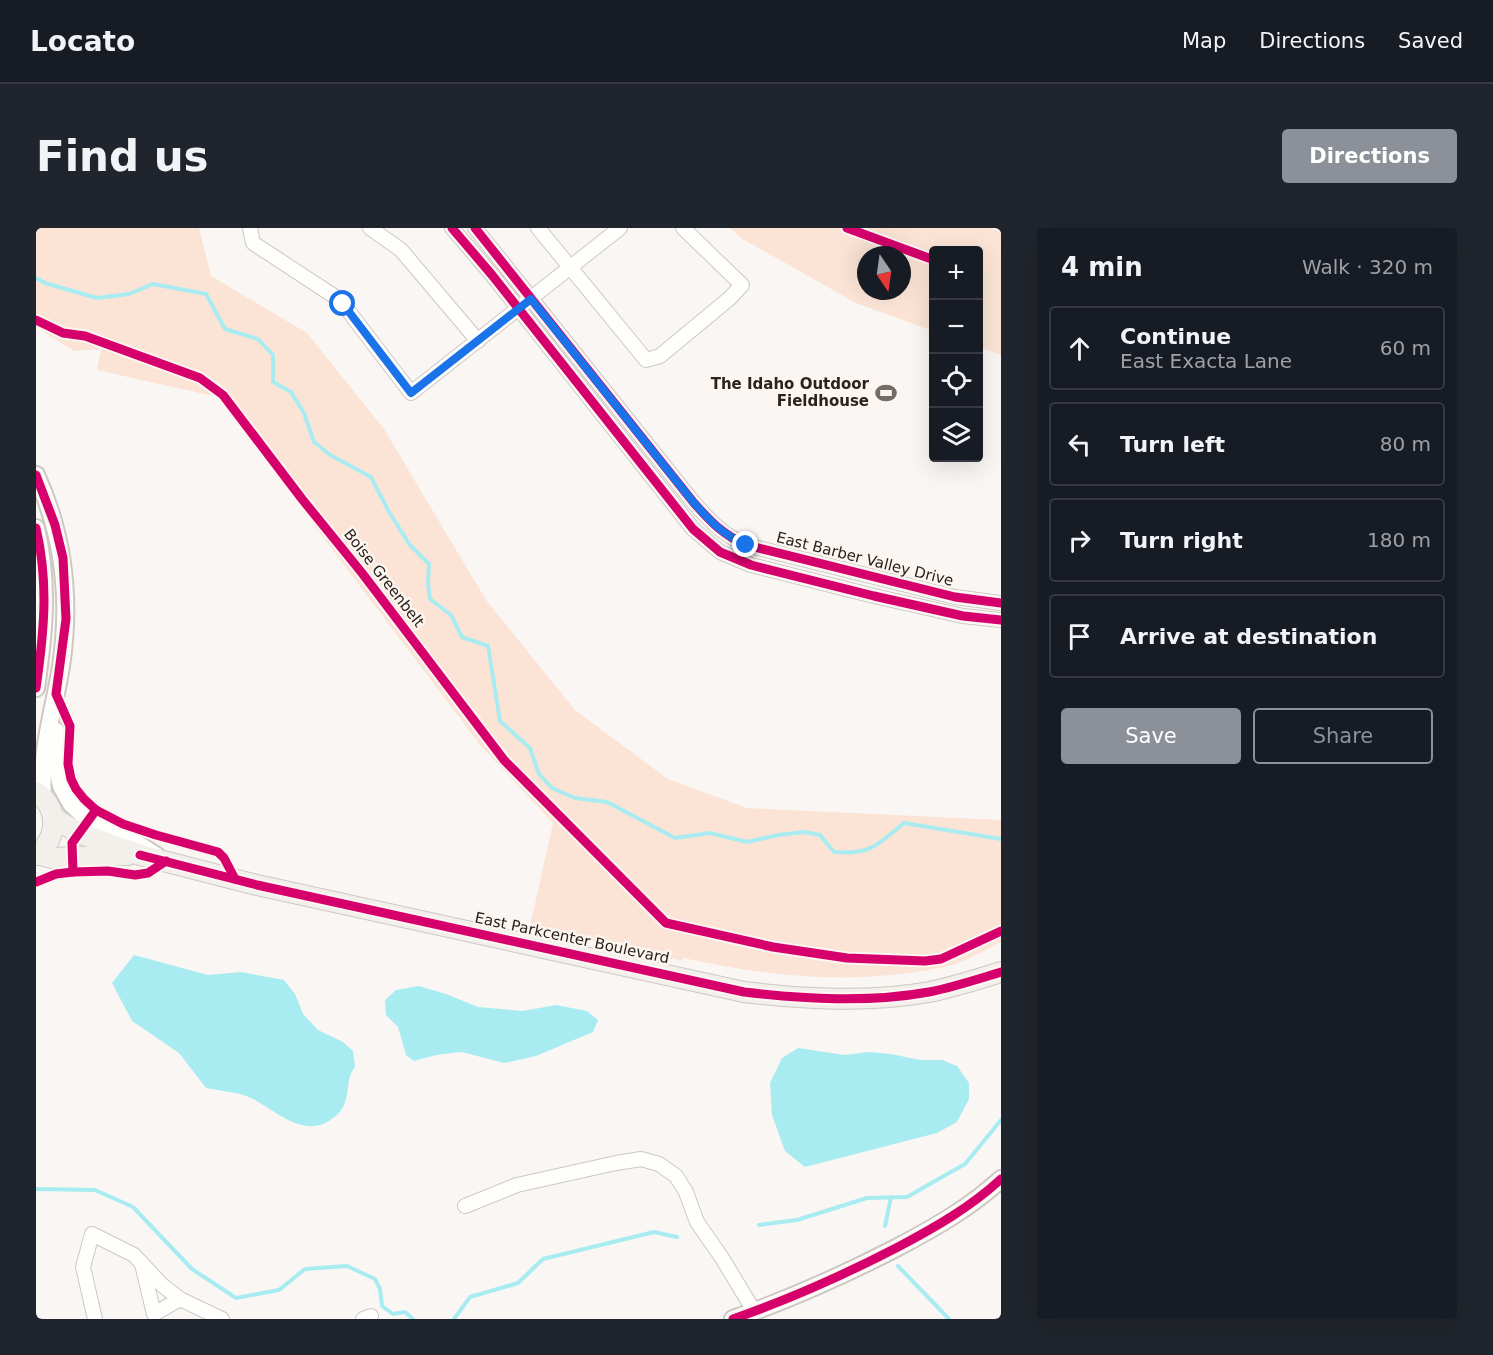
<!DOCTYPE html>
<html lang="en">
<head>
<meta charset="utf-8">
<style>
	body { margin:0; font-family:"DejaVu Sans",sans-serif; background:#20242c; color:#f1f3f6 }
	.controls { position:absolute; right:18px; top:18px; display:grid; overflow:hidden; border-radius:6px; box-shadow:0 6px 24px #0002 }
	.controls button { width:54px; height:54px; display:grid; place-items:center; padding:0; border:0; border-bottom:2px solid #363941; background:#171b24; color:#f1f3f6; font:30px sans-serif }
	.compass { position:absolute; left:821px; top:18px; width:54px; height:54px; border-radius:50%; background:#171b24; box-shadow:0 6px 24px #0002; rotate:167deg }
	.stop { position:absolute; width:18px; height:18px; margin:-14px; border:4px solid #1a73e8; border-radius:50%; background:#fff }
	.stop.end { background:#1a73e8; border-color:#fff; box-shadow:0 2px 6px #0008 }
	.list { margin:0; padding:0; list-style:none }
	h2 { display:flex; justify-content:space-between; align-items:center; height:78px; margin:0; padding:0 24px; font-size:26px }
	h2 small { font-size:20px; font-weight:400; color:#9ea1a6 }
	.list li { display:grid; grid-template-columns:39px 1fr auto; gap:18px; align-items:center; box-sizing:border-box; height:84px; margin:0 12px 12px; padding:0 12px; border:2px solid #363941; border-radius:6px }
	.list b { display:block; font-size:22px; white-space:nowrap }
	.list p { margin:0; font-size:20px; white-space:nowrap; color:#9ea1a6 }
	.list em { font-size:20px; font-style:normal; color:#9ea1a6 }
	.actions { display:flex; gap:12px; padding:18px 24px }
	.actions a { flex:1; padding:14px 0; border:2px solid #8c9099; border-radius:6px; text-align:center; font-size:21px; color:#8c9099 }
	.actions .main { background:#8c9099; color:#fff }
	.icon { flex:none; width:33px; height:33px; fill:none; stroke:currentColor; stroke-width:2; stroke-linecap:round; stroke-linejoin:round }
	.map { position:relative; flex:none; width:965px; height:1091px; overflow:hidden; border-radius:6px }
	header { display:flex; align-items:center; gap:36px; box-sizing:border-box; height:84px; padding:0 30px; background:#171b24; border-bottom:2px solid #363941 }
	header strong { font-size:28px }
	nav { display:flex; gap:33px; margin-inline-start:auto; font-size:21px }
	.intro { display:flex; align-items:center; justify-content:space-between; box-sizing:border-box; height:144px; padding:0 36px }
	h1 { margin:0; font-size:42px }
	.button { padding:15px 27px; border-radius:6px; background:#8c9099; color:#fff; font-size:21px; font-weight:700 }
	main { display:flex; gap:36px; padding:0 36px }
	aside { flex:1; background:#171b24; border-radius:6px; box-shadow:0 6px 24px #0002 }
	.map>svg:first-child { display:block }
</style>
</head>
<body>
<header>
<strong>Locato</strong>
<nav><a>Map</a><a>Directions</a><a>Saved</a></nav>
</header>
<div class="intro"><h1>Find us</h1><a class="button">Directions</a></div>
<main>
<div class="map">
<svg width="965" height="1091" viewBox="0 0 965 1091">
	<rect width="100%" height="100%" fill="#faf6f3"/>
	<g fill="#fbe4d5" fill-rule="evenodd">
		<path d="M0 0H163L175 48 271 105 348 201 450 372 539 482 632 551 711 580 965 592V714C951 721 938 729 924 734 906 741 884 743 865 746 787 755 723 746 647 730L646 733 494 698 517 595 445 518 181 169 61 142 65 121 38 123 0 99Z"/>
		<path d="M694 0H954L965 4V127L943 119 942 22H898L897 103 820 75 705 10ZM830 27H866V63H830Z"/>
	</g>
	<g fill="#a8ecf2">
		<path d="M98 727 172 747 205 744 248 752 259 766 267 786 282 802 307 814 317 823 319 839C308 852 316 872 302 886 271 915 244 885 215 870 203 864 184 863 170 860L143 825 96 793 76 755Z"/>
		<polygon points="383,758 410,766 442,779 487,783 520,777 551,783 562,792 557,804 500,828 468,835 426,824 400,827 378,833 370,827 362,799 350,787 349,772 360,762"/>
		<polygon points="762,820 809,827 832,824 855,826 884,832 906,832 921,838 933,855 933,871 921,894 901,905 769,939 749,923 736,887 734,855 746,830"/>
	</g>
	<g fill="none" stroke-linecap="round" stroke-linejoin="round">
		<g stroke="#a8ecf2" stroke-width="4">
			<path d="M0 50 9 55 61 70 93 66 117 56 170 66 189 101 222 111 237 127V154L255 164 268 185 278 214 294 227 335 249 352 282 373 316 393 336 392 355 394 371 415 387 426 409 452 418 464 493 494 520 503 546 516 560 539 570 571 574 639 610 674 605 711 614 742 607 768 604 784 607 798 624C834 627 842 617 868 595L965 611"/>
			<polyline points="0,961 59,962 97,979 156,1041 200,1070 243,1062 269,1041 311,1038 339,1051 344,1061 346,1078 357,1086 369,1084 377,1091"/>
			<polyline points="723,997 761,992 831,970 871,969 929,936 965,892"/>
			<polyline points="849,998 855,969"/>
			<polyline points="862,1038 913,1091"/>
			<polyline points="418,1091 434,1069 482,1055 507,1031 618,1004 641,1009"/>
		</g>
		<defs>
			<g id="minor">
				<polyline points="214,0 217,15 304,72 375,165 584,0"/>
				<polyline points="334,0 365,22 442,113"/>
				<polyline points="416,0 456,47 657,301 684,324 715,337 838,368 927,388 965,392"/>
				<path d="M439 0 658 275C675 294 686 306 710 317L919 369 965 375"/>
				<polyline points="502,0 610,132 624,128 694,70 706,57 647,0"/>
				<polyline points="429,978 481,957 580,935 605,931 623,936 640,948 650,964 661,994 686,1030 718,1083"/>
				<polyline points="106,1036 118,1086 144,1071"/>
				<polyline points="59,1091 47,1039 56,1006 98,1027 126,1057 144,1071 186,1091"/>
				<polyline points="327,1091 335,1088"/>
			</g>
			<g id="tertiary">
				<path d="M0 247C28 308 35 372 25 438 18 482 4 524 7 569"/>
				<path d="M0 300C13 356 8 404 0 460"/>
				<polyline points="20,503 20,537 25,558 35,576 52,592 91,609 121,628"/>
				<path d="M697 1091C754 1071 808 1047 862 1019 898 1000 935 979 965 951"/>
			</g>
			<g id="secondary">
				<path d="M0 564C24 581 22 610 0 627"/>
				<path d="M17 590 43 605 104 627 221 657 708 764C769 771 832 775 893 764 918 759 942 751 965 744"/>
				<polyline points="1,626 16,630 92,627"/>
			</g>
		</defs>
		<use href="#minor" stroke="#cdc8c4" stroke-width="16"/>
		<use href="#tertiary" stroke="#cdc8c4" stroke-width="20"/>
		<use href="#secondary" stroke="#cdc8c4" stroke-width="22"/>
		<use href="#minor" stroke="#fefefd" stroke-width="14"/>
		<use href="#tertiary" stroke="#fefefd" stroke-width="16"/>
		<use href="#secondary" stroke="#f3f0ec" stroke-width="20"/>
		<defs>
			<g id="cycleway">
				<polyline points="416,0 456,47 657,301 684,324 715,337 838,368 927,388 965,392"/>
				<path d="M439 0 658 275C675 294 686 306 710 317L919 369 965 375"/>
				<polyline points="811,0 898,32"/>
				<polyline points="0,92 27,105 49,108 164,150 187,167 266,271 326,345 468,532 630,695 737,719 811,730 889,733 905,731 965,703"/>
				<polyline points="0,247 19,297 27,330 30,391 20,466 34,498 32,536 35,551 40,561 48,571 60,582 87,596 120,607 182,624 188,630 199,651"/>
				<path d="M0 300C13 356 8 404 0 460"/>
				<path d="M104 627 221 657 708 764C769 771 832 775 893 764 918 759 942 751 965 744"/>
				<polyline points="37,644 72,643 99,647 112,645 130,633"/>
				<polyline points="0,654 20,646 37,644 36,615 60,582"/>
				<path d="M697 1091C754 1071 808 1047 862 1019 898 1000 935 979 965 951"/>
			</g>
		</defs>
		<use href="#cycleway" stroke="#fdf5f0" stroke-width="13"/>
		<use href="#cycleway" stroke="#d6006c" stroke-width="9"/>
	</g>
	<g fill="none" stroke-linecap="round" stroke-linejoin="round">
		<path stroke="#1a73e8" stroke-width="8" d="M307 76 375 165 495 71 658 275C675 294 686 306 710 317"/>
	</g>
	<defs>
		<symbol id="stadium-bare" viewBox="-9 -9 18 18"><path d="M0-5a6.5 5 0 1 0 0 10a6.5 5 0 1 0 0-10ZM-3.5-1.8h7v3.6h-7Z" fill="#726c68" stroke="#fdf5f0" stroke-width="2.5" paint-order="stroke"/></symbol>
	</defs>
	<g fill-rule="evenodd">
		<use href="#stadium-bare" x="835" y="150" width="30" height="30"/>
	</g>
	<g text-anchor="middle" dominant-baseline="central" stroke-width="5" stroke-linejoin="round" paint-order="stroke">
		<g font-size="15" font-weight="bold" fill="#29221d" stroke="#fdf5f0" text-anchor="end">
			<text x="833" y="156">The Idaho Outdoor<tspan x="833" dy="17">Fieldhouse</tspan></text>
		</g>
		<g font-size="15" fill="#29221d" stroke="#fdf5f0">
			<text transform="translate(829 331) rotate(14)">East Barber Valley Drive</text>
			<text transform="translate(348 350) rotate(52)">Boise Greenbelt</text>
			<text transform="translate(536 710) rotate(12)">East Parkcenter Boulevard</text>
		</g>
	</g>
</svg>
<div class="controls">
<button>+</button>
<button>−</button>
<button><svg class="icon" aria-label="locate" viewBox="0 0 24 24"><circle cx="12" cy="12" r="6"/><path d="M12 2v4M12 18v4M2 12h4M18 12h4"/></svg></button>
<button><svg class="icon" aria-label="layers" viewBox="0 0 24 24"><path d="M12 4l9 5-9 5-9-5zM3 14l9 5 9-5"/></svg></button>
</div>
<svg class="compass" viewBox="-18 -18 36 36"><path d="M0-13l5 13h-10z" fill="#e53935"/><path d="M0 13l5-13h-10z" fill="#9ea1a6"/></svg>
<div class="stop" style="left:307px;top:76px"></div>
<div class="stop end" style="left:710px;top:317px"></div>
</div>
<aside>
<h2>4 min<small>Walk · 320 m</small></h2>
<ul class="list">
<li><svg class="icon" aria-label="ahead" viewBox="0 0 24 24"><path d="M12 20V5M6 11l6-6 6 6"/></svg><div><b>Continue</b><p>East Exacta Lane</p></div><em>60 m</em></li>
<li><svg class="icon" aria-label="left" viewBox="0 0 24 24"><path d="M17 20v-9H6M10 6l-5 5 5 5"/></svg><div><b>Turn left</b></div><em>80 m</em></li>
<li><svg class="icon" aria-label="right" viewBox="0 0 24 24"><path d="M7 20v-9h11M14 6l5 5-5 5"/></svg><div><b>Turn right</b></div><em>180 m</em></li>
<li><svg class="icon" aria-label="arrive" viewBox="0 0 24 24"><path d="M6 21V4h12l-3 4 3 4H6"/></svg><div><b>Arrive at destination</b></div></li>
</ul>
<div class="actions"><a class="main">Save</a><a>Share</a></div>
</aside>
</main>
</body>
</html>
